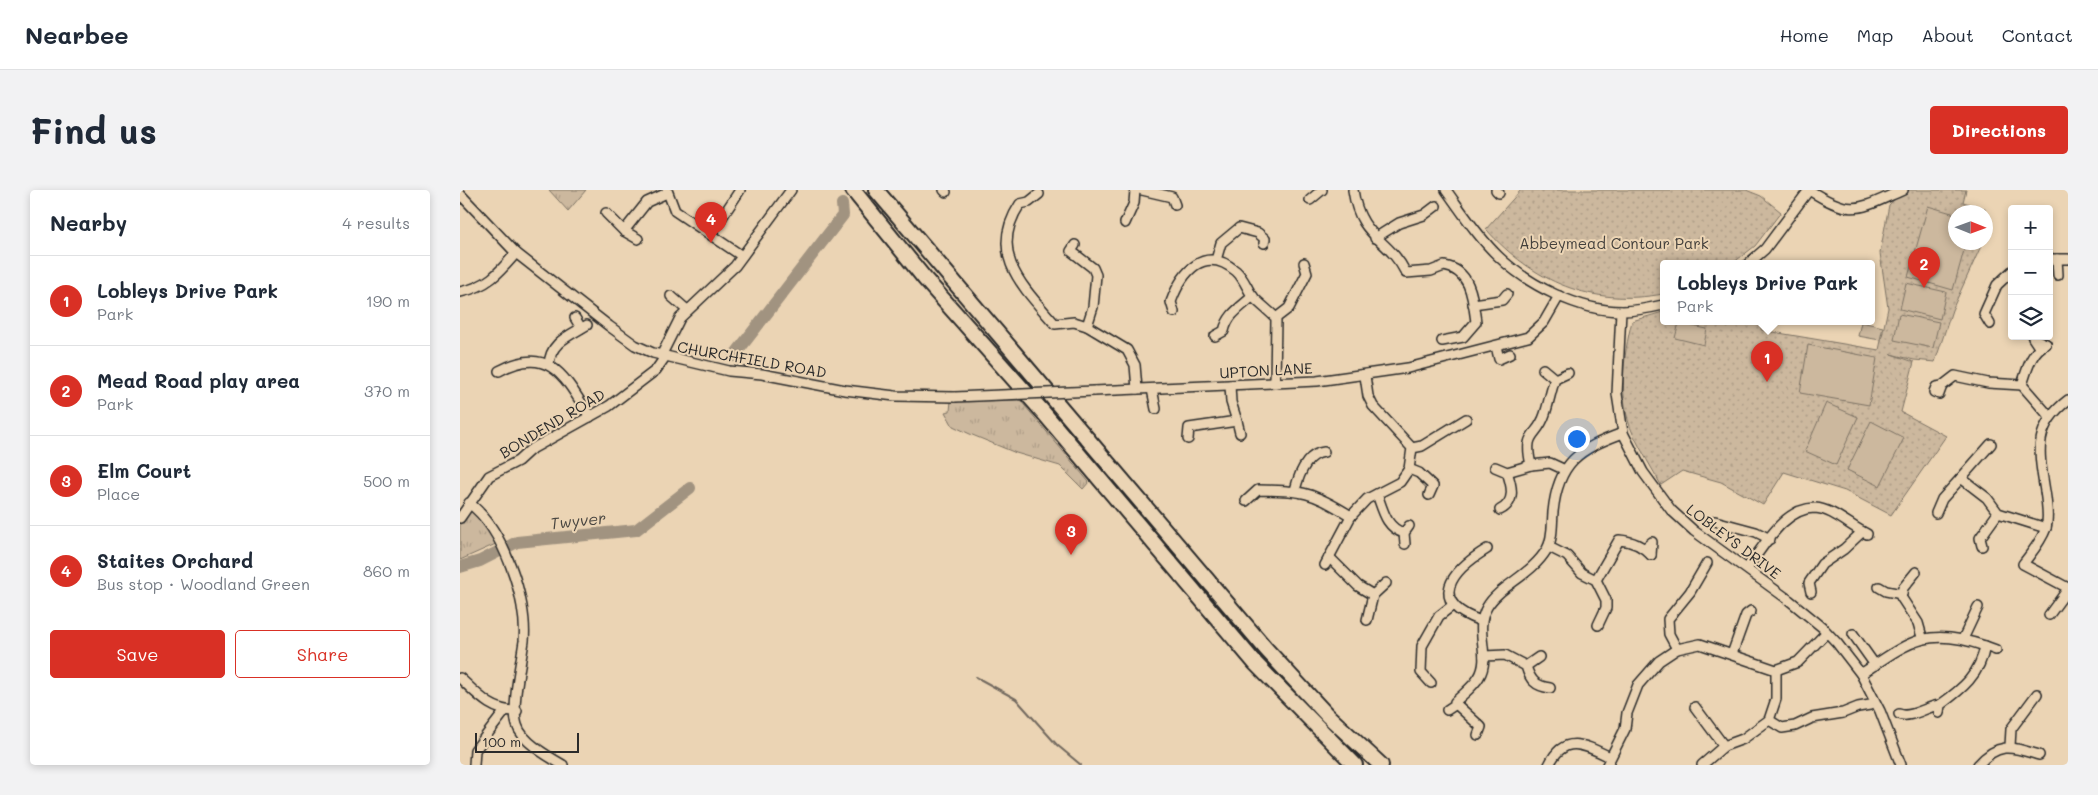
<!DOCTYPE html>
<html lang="en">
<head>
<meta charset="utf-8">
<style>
	body { margin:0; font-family:Mali,sans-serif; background:#f2f2f3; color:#1f2937 }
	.controls { position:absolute; right:15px; top:15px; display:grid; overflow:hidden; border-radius:5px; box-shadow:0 2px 8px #0003 }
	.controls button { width:45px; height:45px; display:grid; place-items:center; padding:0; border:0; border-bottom:1px solid #e0e1e3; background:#fff; color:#1f2937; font:25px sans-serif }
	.compass { position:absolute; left:1488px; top:15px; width:45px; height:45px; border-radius:50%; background:#fff; box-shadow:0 2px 8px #0003; rotate:91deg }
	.scale { position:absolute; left:15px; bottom:12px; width:104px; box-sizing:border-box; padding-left:5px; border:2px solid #2b2b2b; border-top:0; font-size:14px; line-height:18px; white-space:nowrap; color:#2b2b2b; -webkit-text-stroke:4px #ebd4b4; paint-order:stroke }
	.you { position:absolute; left:1116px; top:248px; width:18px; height:18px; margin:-12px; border:4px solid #fff; border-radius:50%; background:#1a73e8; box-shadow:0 0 0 8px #1a73e833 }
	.badge { display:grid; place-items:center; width:32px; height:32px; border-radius:50%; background:#d93025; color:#fff; font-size:16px; font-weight:700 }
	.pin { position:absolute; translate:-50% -41px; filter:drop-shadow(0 1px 2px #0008) }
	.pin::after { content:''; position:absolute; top:26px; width:18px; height:15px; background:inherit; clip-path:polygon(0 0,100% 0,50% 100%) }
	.popup { position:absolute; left:1200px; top:70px; width:215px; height:65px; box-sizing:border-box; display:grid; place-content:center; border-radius:5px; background:#fff; filter:drop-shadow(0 1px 4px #0005); font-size:16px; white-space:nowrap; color:#747a83 }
	.popup b { font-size:19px; color:#1f2937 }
	.popup::after { content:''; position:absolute; left:50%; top:100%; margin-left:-10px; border:10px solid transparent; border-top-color:#fff }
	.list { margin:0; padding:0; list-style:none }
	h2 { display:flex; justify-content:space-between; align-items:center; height:65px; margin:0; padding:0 20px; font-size:21px }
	h2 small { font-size:16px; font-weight:400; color:#747a83 }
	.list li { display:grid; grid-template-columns:32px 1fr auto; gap:15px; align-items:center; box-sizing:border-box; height:90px; padding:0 20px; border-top:1px solid #e0e1e3 }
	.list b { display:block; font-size:19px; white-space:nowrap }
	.list p { margin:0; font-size:16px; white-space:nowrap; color:#747a83 }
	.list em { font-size:16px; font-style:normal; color:#747a83 }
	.actions { display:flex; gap:10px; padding:15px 20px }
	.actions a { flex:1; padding:11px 0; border:1px solid #d93025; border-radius:5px; text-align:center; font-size:18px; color:#d93025 }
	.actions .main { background:#d93025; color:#fff }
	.icon { flex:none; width:28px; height:28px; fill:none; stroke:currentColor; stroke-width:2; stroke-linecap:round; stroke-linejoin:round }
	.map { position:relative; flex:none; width:1608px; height:575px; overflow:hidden; border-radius:5px }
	header { display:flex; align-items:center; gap:30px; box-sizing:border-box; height:70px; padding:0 25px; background:#fff; border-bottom:1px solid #e0e1e3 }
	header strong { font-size:24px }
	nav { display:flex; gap:28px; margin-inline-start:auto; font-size:18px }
	.intro { display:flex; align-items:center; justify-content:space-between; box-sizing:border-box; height:120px; padding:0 30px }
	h1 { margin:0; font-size:35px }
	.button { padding:12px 22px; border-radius:5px; background:#d93025; color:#fff; font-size:18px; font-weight:700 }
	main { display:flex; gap:30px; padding:0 30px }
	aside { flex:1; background:#fff; border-radius:5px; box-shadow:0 2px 8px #0003 }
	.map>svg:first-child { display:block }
</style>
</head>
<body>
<header>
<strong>Nearbee</strong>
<nav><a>Home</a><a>Map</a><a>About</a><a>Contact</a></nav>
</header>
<div class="intro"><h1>Find us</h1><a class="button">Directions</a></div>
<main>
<aside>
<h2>Nearby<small>4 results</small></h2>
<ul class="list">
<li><span class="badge">1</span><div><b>Lobleys Drive Park</b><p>Park</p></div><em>190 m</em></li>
<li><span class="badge">2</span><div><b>Mead Road play area</b><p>Park</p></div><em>370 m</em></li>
<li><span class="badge">3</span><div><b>Elm Court</b><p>Place</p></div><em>500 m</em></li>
<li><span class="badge">4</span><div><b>Staites Orchard</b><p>Bus stop · Woodland Green</p></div><em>860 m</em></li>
</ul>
<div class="actions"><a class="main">Save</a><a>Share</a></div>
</aside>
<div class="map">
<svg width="1608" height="575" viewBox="0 0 1608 575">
	<defs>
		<pattern id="grass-tufts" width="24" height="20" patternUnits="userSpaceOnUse" patternTransform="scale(1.25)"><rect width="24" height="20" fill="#ccb89e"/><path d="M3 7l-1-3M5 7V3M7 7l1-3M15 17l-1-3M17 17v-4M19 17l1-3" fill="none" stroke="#af9e88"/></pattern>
		<pattern id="park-dots" width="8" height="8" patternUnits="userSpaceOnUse" patternTransform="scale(1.25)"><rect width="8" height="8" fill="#ccb89e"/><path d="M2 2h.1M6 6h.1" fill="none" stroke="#af9e88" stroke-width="1.8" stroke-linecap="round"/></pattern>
	</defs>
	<rect width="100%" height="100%" fill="#ebd4b4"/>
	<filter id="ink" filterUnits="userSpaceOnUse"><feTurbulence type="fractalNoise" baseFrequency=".02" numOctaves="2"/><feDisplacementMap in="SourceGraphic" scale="10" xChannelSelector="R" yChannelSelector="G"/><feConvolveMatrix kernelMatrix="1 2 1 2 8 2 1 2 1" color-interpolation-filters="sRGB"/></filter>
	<g filter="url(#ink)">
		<g fill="url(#grass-tufts)" stroke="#7c7264">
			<polygon points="89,0 126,0 108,21"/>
			<polygon points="560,210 629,292 623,299 600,276 556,263 510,244 493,236 485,222 490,221 491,211"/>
			<polygon points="9,313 38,353 0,370 0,328"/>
		</g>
		<g fill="url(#park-dots)" stroke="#7c7264">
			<path d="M1061 0H1286L1301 6 1321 22 1295 56 1273 73H1203V104C1132 117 1073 92 1026 39Z"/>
			<path d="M1443 0H1506L1503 12 1525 19V22H1496V52L1522 53 1521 56 1492 120 1475 172 1454 170 1431 164 1454 172 1441 222 1486 246 1431 325 1385 301 1324 282 1303 315 1261 292 1222 281 1201 295C1192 278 1181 261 1173 244 1158 210 1163 166 1172 131L1203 122V131H1302L1301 140 1419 160 1428 118 1420 63 1429 15Z"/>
		</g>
		<g fill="#ccb89e" stroke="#7c7264">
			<polygon points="1468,16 1495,24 1496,52 1506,53 1493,100 1448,87"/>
			<polygon points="1446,93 1486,102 1480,129 1440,119"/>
			<polygon points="1439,124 1479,132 1473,158 1434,150"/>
			<polygon points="1401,132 1423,137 1420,150 1398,146"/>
			<polygon points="1219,133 1247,139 1244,155 1215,148"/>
			<polygon points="1348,155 1417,168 1409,215 1340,203"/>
			<polygon points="1366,213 1398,227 1376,275 1345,261"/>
			<polygon points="1411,231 1444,248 1420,296 1387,280"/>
		</g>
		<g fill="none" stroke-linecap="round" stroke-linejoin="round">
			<polyline stroke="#72695e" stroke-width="2" points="516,487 556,509 597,555 621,575"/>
			<g stroke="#a19380" stroke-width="12">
				<polyline points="274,166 383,25 382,14"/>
				<polyline points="0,377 20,371 57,352 176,340 230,298"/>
			</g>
			<defs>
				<g id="minor">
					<polyline points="207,0 215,21 282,66"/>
					<polyline points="484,0 486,2"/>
					<polyline points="682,0 712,7 715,15"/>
					<path d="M893 0C900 49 928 47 946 83L971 81 984 76C1011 80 1013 109 1016 132L1003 147 982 151"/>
					<path d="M986 0C1002 22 1018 47 1038 66 1068 95 1119 121 1162 121 1176 121 1190 118 1203 115"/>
					<polyline points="1036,0 1039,3"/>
					<path d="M1349 0C1393 28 1399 19 1443 0"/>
					<polyline points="0,4 56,63 149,136 175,155 193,163 269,181 302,184 385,200 435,206 495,207"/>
					<path d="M579 4 569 12 560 14C527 64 563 97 595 134L614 132 627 136 667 160 675 175 677 199"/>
					<polyline points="850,10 862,0"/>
					<polyline points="146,23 164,41 187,12 207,3"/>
					<polyline points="665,33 674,13 675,0"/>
					<polyline points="164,41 178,49"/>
					<polyline points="251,44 280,0"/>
					<polyline points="915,48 939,33 964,25 976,16"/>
					<polyline points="615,55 611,61 633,78 636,85 633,117 627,136"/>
					<polyline points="1589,69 1608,69"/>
					<polyline points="1597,69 1598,85"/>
					<polyline points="756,70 761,53 779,38 798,43 805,49 804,53"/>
					<polyline points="1289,73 1305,59 1349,0"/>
					<path d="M0 102C27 97 39 83 56 63"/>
					<polyline points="211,106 227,120"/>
					<polyline points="1013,114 1042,110 1047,104"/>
					<polyline points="1161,121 1157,204 1163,243 1183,282 1211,320 1234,341 1329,410 1362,437 1377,453 1401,484 1420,521 1441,575"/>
					<path d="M714 122 711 112C722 82 744 54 776 81 784 88 787 99 793 107 800 114 809 121 816 128"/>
					<polyline points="115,128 121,138"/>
					<polyline points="1530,134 1524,124 1537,95 1552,81"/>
					<path d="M755 146 764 141C768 124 780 118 793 106"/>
					<path d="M1586 154C1571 161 1567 180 1562 195L1589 226"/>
					<polyline points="1036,156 1039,169 1050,164"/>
					<polyline points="1579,157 1573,148 1586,154"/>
					<polyline points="201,166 220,128 275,76 331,0"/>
					<path d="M89 175C90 152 109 146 127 135"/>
					<polyline points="1083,179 1095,189"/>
					<path d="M39 181C90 153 106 189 130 227"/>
					<polyline points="815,193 816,128 829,118 847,83 844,73"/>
					<polyline points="1482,196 1476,197 1474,202 1479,204 1482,196 1495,186 1528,193 1562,195"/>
					<polyline points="692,199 696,219"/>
					<polyline points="634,201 857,191 948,178 1068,147 1084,132 1099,106"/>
					<path d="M1608 210C1570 239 1580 266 1586 308 1587 318 1589 328 1586 338 1581 352 1571 363 1563 374L1608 398"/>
					<polyline points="777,231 780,243"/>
					<polyline points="728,249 729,238 777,231 771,212 770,195"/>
					<polyline points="1531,254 1501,288 1527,308 1538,323 1586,338"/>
					<polyline points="952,258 962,256 1006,229"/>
					<path d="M1071 275C1063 240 1077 249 1085 224 1089 212 1091 200 1095 189L1108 183"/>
					<polyline points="1035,277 1047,282 1071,275 1090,273 1103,279"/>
					<polyline points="949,279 959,283 973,296 969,305"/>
					<path d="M835 300C839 284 847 264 864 262"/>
					<path d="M917 304C923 320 926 338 944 343"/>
					<path d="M786 311 798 300C842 300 853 302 891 326"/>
					<path d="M9 313C43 338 68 410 64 451 61 473 51 516 57 535 62 552 89 567 103 575"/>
					<path d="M1040 320C1056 312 1052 296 1047 282"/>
					<polyline points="1476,323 1482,309 1501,288"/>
					<polyline points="0,328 29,286 58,271 70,260 149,216 196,180 205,167"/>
					<polyline points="1255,331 1296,342 1310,349"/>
					<polyline points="945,354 944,343 949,336"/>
					<polyline points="1522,356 1520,348 1538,323"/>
					<polyline points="1089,357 1107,366 1122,383 1136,390 1146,410 1146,418 1138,435"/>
					<polyline points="1185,358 1192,352 1191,365"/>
					<polyline points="869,367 898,396 913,405 907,430"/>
					<polyline points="865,375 891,326 907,309 940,292 949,279 952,258 913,216 908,206 905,186"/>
					<path d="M1287 378C1304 357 1323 318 1355 318 1373 319 1391 337 1407 344"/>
					<polyline points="1456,382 1443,398 1441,407 1458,433 1462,447"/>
					<path d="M1136 390 1159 350C1172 351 1182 355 1191 365"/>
					<polyline points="1419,397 1426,401 1442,404"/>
					<polyline points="1351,402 1349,393 1362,374 1384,359 1402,342"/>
					<polyline points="913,405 926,393"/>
					<polyline points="1589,425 1608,399"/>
					<path d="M1021 431C966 412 991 381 1027 359"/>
					<polyline points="1393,444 1415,475"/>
					<polyline points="1503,449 1518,417"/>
					<polyline points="1525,456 1536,460"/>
					<polyline points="1217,459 1209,444 1208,429 1230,402 1247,373"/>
					<polyline points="1272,464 1286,425 1291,421"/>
					<path d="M1024 466 1045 465 1066 476C1070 490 1075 496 1090 498"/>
					<polyline points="1066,476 1079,467"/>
					<path d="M1401 484C1449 452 1466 436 1525 456 1520 485 1502 499 1480 515L1479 523"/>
					<path d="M0 488C17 504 32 522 57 521"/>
					<polyline points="971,493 961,482 962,456 979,426 993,415"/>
					<polyline points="996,514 1021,537 1018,545"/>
					<polyline points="1235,517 1264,556"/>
					<path d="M987 520 996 514 995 512C1003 504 1014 496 1019 487 1032 466 1013 441 1027 417 1039 396 1072 385 1087 359 1093 349 1092 334 1093 322 1098 272 1119 259 1163 243"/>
					<path d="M1439 524C1451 529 1467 516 1480 515"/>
					<polyline points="1309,530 1322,538 1335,536 1352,528 1383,523 1398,517 1410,515"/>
					<polyline points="1550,556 1551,539 1577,504"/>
					<polyline points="14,575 15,560 45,521"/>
					<path d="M1089 575C1104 543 1125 555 1150 567"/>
					<polyline points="1147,575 1165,539 1167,523 1178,495 1199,471 1217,459 1240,454 1316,480 1338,472 1366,443"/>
					<polyline points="1242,575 1264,556 1283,549 1309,530 1316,509 1316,480"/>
					<path d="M1518 575C1539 551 1552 557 1579 565"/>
				</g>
				<g id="highway">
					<polyline points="393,0 465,89 583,222 795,473 895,575"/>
					<polyline points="416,0 806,459 867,525 921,575"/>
				</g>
			</defs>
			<use href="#minor" stroke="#2b2b2b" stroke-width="12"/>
			<use href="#highway" stroke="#2b2b2b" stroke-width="18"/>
			<use href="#minor" stroke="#ebd4b4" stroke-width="9"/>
			<use href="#highway" stroke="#ebd4b4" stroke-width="14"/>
			<defs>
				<polyline id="minor-bridge" points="495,207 634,201"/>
			</defs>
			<use href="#minor-bridge" stroke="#2b2b2b" stroke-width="12" stroke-linecap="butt"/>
			<use href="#minor-bridge" stroke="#ebd4b4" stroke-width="9"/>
		</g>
	</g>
	<g text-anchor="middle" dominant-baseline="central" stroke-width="4" stroke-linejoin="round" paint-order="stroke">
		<g font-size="15" fill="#43403c" stroke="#ebd4b4">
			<text x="1154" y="53">Abbeymead Contour Park</text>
		</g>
		<g font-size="15" fill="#2b2b2b" stroke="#ebd4b4">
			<text transform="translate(292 169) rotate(10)">CHURCHFIELD ROAD</text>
			<text transform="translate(806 180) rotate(-3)">UPTON LANE</text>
			<text transform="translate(92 233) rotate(-31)">BONDEND ROAD</text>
			<text transform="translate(1274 351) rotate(37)">LOBLEYS DRIVE</text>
		</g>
		<g font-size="16" font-style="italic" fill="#484540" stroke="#ebd4b4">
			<text transform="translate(118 330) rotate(-6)">Twyver</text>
		</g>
	</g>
</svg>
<div class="controls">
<button>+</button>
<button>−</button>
<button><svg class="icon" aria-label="layers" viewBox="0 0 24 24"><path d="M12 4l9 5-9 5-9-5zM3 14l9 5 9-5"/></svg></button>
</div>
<svg class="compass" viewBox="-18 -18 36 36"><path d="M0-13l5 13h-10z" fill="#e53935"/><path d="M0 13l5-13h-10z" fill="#747a83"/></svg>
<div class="scale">100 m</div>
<div class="you"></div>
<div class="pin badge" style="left:1307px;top:192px">1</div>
<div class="popup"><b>Lobleys Drive Park</b>Park</div>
<div class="pin badge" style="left:1464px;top:98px">2</div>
<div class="pin badge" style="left:611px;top:365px">3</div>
<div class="pin badge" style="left:251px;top:53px">4</div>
</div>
</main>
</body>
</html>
